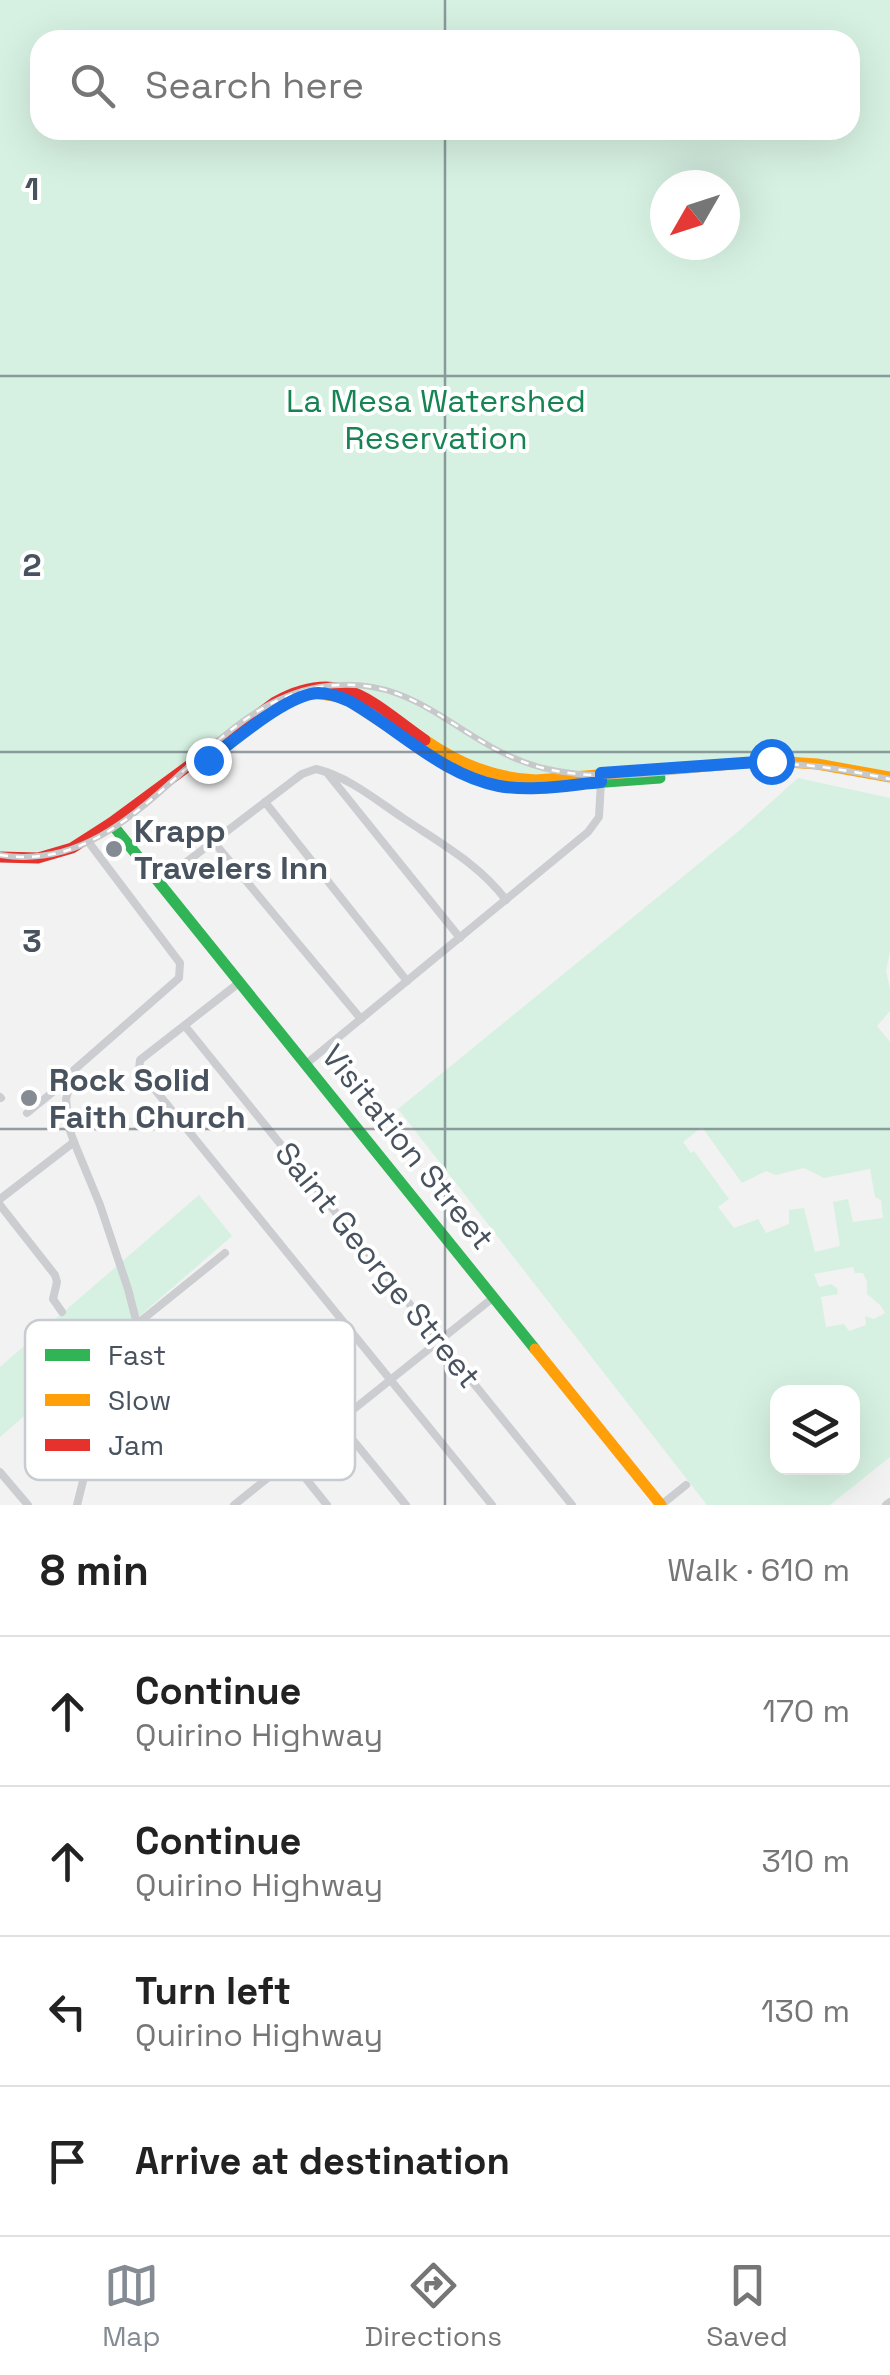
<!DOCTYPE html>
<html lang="en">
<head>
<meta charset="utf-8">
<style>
	body { margin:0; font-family:"Space Grotesk",sans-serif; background:#f2f2f2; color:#222 }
	.controls { position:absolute; right:30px; bottom:30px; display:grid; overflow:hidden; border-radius:20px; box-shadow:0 10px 40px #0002 }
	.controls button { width:90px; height:90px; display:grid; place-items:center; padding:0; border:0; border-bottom:2px solid #e0e0e0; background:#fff; color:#222; font:50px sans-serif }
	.compass { position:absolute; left:650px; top:170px; width:90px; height:90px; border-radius:50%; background:#fff; box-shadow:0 10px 40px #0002; rotate:231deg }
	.stop { position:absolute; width:30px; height:30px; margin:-22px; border:8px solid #1a73e8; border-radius:50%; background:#fff }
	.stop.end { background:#1a73e8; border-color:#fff; box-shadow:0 2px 10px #0008 }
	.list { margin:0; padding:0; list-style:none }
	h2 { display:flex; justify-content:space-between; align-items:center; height:130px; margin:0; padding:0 40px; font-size:42px }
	h2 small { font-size:32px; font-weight:400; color:#767676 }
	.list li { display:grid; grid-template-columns:65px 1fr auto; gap:30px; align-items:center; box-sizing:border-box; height:150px; padding:0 40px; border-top:2px solid #e0e0e0 }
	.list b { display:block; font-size:38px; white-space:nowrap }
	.list p { margin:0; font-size:32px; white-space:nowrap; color:#767676 }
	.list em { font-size:32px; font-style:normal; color:#767676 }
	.icon { flex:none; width:55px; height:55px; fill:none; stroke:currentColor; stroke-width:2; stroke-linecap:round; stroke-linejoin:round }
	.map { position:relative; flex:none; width:890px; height:1505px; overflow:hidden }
	.search { position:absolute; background:#fff; box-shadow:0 10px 40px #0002; left:30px; right:30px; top:30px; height:110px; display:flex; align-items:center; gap:25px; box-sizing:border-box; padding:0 35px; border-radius:30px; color:#767676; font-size:38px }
	.sheet { height:730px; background:#fff }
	nav { display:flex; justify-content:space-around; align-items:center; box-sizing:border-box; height:140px; border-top:2px solid #e0e0e0; background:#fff; font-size:28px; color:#767676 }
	nav a { display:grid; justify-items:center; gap:5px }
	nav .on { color:#848b92 }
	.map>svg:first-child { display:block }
</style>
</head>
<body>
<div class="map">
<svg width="890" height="1505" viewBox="0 0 890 1505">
	<rect width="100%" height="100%" fill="#f2f2f2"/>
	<g fill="#d6f1e2" fill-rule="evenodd">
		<path d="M0 0H890V777L817 764 502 779 343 690 290 697 88 843 0 860ZM40 40H850V130H40ZM665 185H725V245H665Z"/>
		<path d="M798 778 890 798V951L886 971 890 989V1011L877 1026 890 1042V1457L830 1505H707L398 1109 740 830ZM702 1127 742 1183 766 1171 776 1175 804 1168 824 1178 870 1169 875 1197 881 1200 883 1218 853 1222 848 1199 833 1202 840 1246 815 1252 804 1208 789 1210V1224L766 1233 758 1219 734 1228 718 1207 729 1199 694 1151 691 1153 683 1142ZM853 1267 855 1273H863L867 1282V1294L881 1306 885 1313 874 1319 865 1316 866 1325 849 1331 844 1324 826 1327 821 1297 838 1294 837 1288 831 1284 819 1287 814 1274ZM778 1392H852V1468H778Z"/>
		<polygon points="199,1195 232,1236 0,1437 0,1367"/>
	</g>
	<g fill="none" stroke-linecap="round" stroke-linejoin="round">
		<g stroke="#cccdd0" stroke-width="8">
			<polyline points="328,774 460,938"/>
			<polyline points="265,802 407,981"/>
			<polyline points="212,840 361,1019"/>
			<path d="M159 883 302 774 316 769C349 777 376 800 403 818 440 843 479 864 506 900"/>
			<polyline points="240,982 140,1060 139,1070 492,1505"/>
			<polyline points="185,1026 572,1505"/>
			<polyline points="306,1064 588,832 599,817 601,781"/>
			<polyline points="0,1097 1,1098"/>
			<polyline points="27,1113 70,1078"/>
			<polyline points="0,1199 74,1142"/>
			<polyline points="0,1205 55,1275 57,1282 53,1299 62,1312"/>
			<polyline points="137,1324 225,1253"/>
			<path d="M113 1423 141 1454 148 1456C180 1444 207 1415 233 1393"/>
			<polyline points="339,1423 406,1505"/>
			<polyline points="291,1460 327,1505"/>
			<polyline points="0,1472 28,1505"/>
			<polyline points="77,1505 88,1461 122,1407 133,1380 138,1357 137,1324 128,1289 100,1205 74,1142 69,1128 66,1099 74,1070 179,978 180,963 87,840"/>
			<polyline points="234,1505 494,1297"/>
			<polyline points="661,1505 686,1485"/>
			<polyline points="886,1505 890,1502"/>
		</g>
		<g stroke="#30b455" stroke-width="11">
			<polyline points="565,785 660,778"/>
			<polyline points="111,823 535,1349"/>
		</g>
		<g stroke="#ff9f0a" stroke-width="11">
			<polyline points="315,693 340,697 349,701 451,768 481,781"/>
			<path d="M425 740C460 764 493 778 536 780L771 761 817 764 890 777"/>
			<polyline points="535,1349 661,1505"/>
		</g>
		<path stroke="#e5322d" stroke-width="11" d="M0 857 38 858 72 848 111 823 275 702C342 665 372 703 425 740"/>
		<defs>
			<path id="rail" d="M0 855C138 877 199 706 320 687 420 671 457 746 543 768 616 786 695 766 770 764 810 763 850 771 890 779"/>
		</defs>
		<use href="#rail" stroke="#c7c8ca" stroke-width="6"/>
		<use href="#rail" stroke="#fff" stroke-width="2.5" stroke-dasharray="8" stroke-linecap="butt"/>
	</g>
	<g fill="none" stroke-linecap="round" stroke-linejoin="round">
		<path stroke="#1a73e8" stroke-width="12" d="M208 760C233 742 287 694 318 693 329 693 340 697 349 701 399 729 442 775 499 786 532 792 568 785 601 782V773L771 761"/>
	</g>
	<path fill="none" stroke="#48535f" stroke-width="2.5" stroke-opacity="0.55" d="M445 0V40M445 130V1505M0 376H890M0 752H890M0 1129H890"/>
	<g fill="#848b92" stroke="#fff" stroke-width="4">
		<circle cx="114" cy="849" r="10"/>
		<circle cx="29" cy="1098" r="10"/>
	</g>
	<g text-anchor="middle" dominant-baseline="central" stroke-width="8" stroke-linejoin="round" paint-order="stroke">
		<g font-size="32" fill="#168353" stroke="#fff">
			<text x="436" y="401">La Mesa Watershed<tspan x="436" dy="37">Reservation</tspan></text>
		</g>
		<g font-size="32" font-weight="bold" fill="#48535f" stroke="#fff" text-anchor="start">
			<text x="134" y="831">Krapp<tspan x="134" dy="37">Travelers Inn</tspan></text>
			<text x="49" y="1080">Rock Solid<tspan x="49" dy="37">Faith Church</tspan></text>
		</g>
		<g font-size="32" fill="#48535f" stroke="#fff">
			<text transform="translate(408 1147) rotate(51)">Visitation Street</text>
			<text transform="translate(378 1265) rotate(51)">Saint George Street</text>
		</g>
	</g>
	<rect x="25" y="1320" width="330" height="160" rx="15" fill="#fff" stroke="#c8cbcf" stroke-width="2.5"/>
	<rect x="45" y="1349" width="45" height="12" fill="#30b455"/>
	<rect x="45" y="1394" width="45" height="12" fill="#ff9f0a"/>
	<rect x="45" y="1439" width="45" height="12" fill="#e5322d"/>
	<g font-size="28" fill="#48535f">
		<text x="108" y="1365">Fast</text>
		<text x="108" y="1410">Slow</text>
		<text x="108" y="1455">Jam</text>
	</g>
	<g font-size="32" text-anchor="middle" font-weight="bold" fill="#48535f" stroke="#fff" stroke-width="8" stroke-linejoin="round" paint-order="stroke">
		<text x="32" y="200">1</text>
		<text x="32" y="576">2</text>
		<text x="32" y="952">3</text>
	</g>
</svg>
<div class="controls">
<button><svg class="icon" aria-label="layers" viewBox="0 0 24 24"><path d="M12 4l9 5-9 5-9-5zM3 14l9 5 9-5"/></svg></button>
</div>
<svg class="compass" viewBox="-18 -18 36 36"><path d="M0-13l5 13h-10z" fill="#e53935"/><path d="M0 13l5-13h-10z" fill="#767676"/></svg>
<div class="stop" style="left:771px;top:761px"></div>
<div class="stop end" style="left:208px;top:760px"></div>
<div class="search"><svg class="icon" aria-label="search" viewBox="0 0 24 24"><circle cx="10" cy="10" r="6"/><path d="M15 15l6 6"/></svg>Search here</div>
</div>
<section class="sheet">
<h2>8 min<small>Walk · 610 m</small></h2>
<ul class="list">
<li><svg class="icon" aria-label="ahead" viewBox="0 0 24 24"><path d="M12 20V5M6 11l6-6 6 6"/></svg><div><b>Continue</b><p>Quirino Highway</p></div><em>170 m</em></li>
<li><svg class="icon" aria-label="ahead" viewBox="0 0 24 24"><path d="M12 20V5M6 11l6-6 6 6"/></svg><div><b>Continue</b><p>Quirino Highway</p></div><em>310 m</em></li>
<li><svg class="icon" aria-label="left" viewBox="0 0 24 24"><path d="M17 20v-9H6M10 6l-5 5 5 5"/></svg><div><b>Turn left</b><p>Quirino Highway</p></div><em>130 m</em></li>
<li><svg class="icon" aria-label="arrive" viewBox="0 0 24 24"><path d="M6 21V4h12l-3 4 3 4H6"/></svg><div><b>Arrive at destination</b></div></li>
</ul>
</section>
<nav>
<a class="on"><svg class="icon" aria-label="map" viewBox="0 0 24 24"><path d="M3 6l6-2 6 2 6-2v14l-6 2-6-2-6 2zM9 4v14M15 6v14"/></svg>Map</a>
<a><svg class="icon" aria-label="directions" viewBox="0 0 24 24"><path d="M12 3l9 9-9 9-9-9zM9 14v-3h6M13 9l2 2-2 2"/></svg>Directions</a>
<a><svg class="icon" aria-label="saved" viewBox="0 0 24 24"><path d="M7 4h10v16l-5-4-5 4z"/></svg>Saved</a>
</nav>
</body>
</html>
